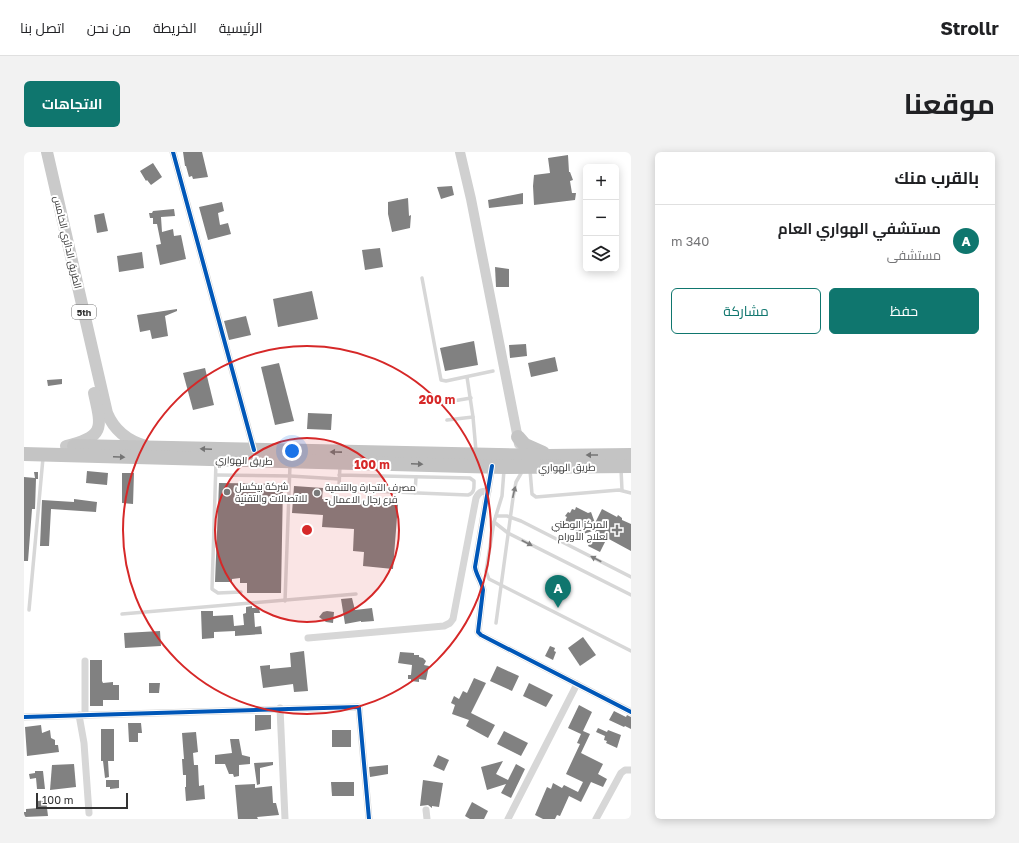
<!DOCTYPE html>
<html lang="ar">
<head>
<meta charset="utf-8">
<style>
	body { margin:0; font-family:"Golos Text",Cairo,sans-serif; background:#f2f2f2; color:#202124; direction:rtl }
	.controls { position:absolute; right:12px; top:12px; display:grid; overflow:hidden; border-radius:6px; box-shadow:0 2px 10px #0003 }
	.controls button { width:36px; height:36px; display:grid; place-items:center; padding:0; border:0; border-bottom:1px solid #e0e0e0; background:#fff; color:#202124; font:20px sans-serif }
	.scale { position:absolute; left:12px; bottom:10px; width:92px; box-sizing:border-box; padding-left:4px; border:2px solid #333; border-top:0; font-size:11px; line-height:14px; white-space:nowrap; color:#333; -webkit-text-stroke:3px #fff; paint-order:stroke }
	.you { position:absolute; left:268px; top:299px; width:14px; height:14px; margin:-10px; border:3px solid #fff; border-radius:50%; background:#1a73e8; box-shadow:0 0 0 6px #1a73e833 }
	.badge { display:grid; place-items:center; width:26px; height:26px; border-radius:50%; background:#0f766e; color:#fff; font-size:13px; font-weight:700 }
	.pin { position:absolute; translate:-50% -33px; filter:drop-shadow(0 1px 2px #0008) }
	.pin::after { content:''; position:absolute; top:21px; width:14px; height:12px; background:inherit; clip-path:polygon(0 0,100% 0,50% 100%) }
	.list { margin:0; padding:0; list-style:none }
	h2 { display:flex; justify-content:space-between; align-items:center; height:52px; margin:0; padding:0 16px; font-size:17px }
	h2 small { font-size:13px; font-weight:400; color:#757577 }
	.list li { display:grid; grid-template-columns:26px 1fr auto; gap:12px; align-items:center; box-sizing:border-box; height:72px; padding:0 16px; border-top:1px solid #e0e0e0 }
	.list b { display:block; font-size:15px; white-space:nowrap }
	.list p { margin:0; font-size:13px; white-space:nowrap; color:#757577 }
	.list em { font-size:13px; font-style:normal; color:#757577 }
	.actions { display:flex; gap:8px; padding:12px 16px }
	.actions a { flex:1; padding:9px 0; border:1px solid #0f766e; border-radius:6px; text-align:center; font-size:14px; color:#0f766e }
	.actions .main { background:#0f766e; color:#fff }
	.icon { flex:none; width:22px; height:22px; fill:none; stroke:currentColor; stroke-width:2; stroke-linecap:round; stroke-linejoin:round }
	.map { position:relative; flex:none; width:607px; height:667px; overflow:hidden; direction:ltr; border-radius:6px }
	header { display:flex; align-items:center; gap:24px; box-sizing:border-box; height:56px; padding:0 20px; background:#fff; border-bottom:1px solid #e0e0e0 }
	header strong { font-size:19px }
	nav { display:flex; gap:22px; margin-inline-start:auto; font-size:14px }
	.intro { display:flex; align-items:center; justify-content:space-between; box-sizing:border-box; height:96px; padding:0 24px }
	h1 { margin:0; font-size:28px }
	.button { padding:10px 18px; border-radius:6px; background:#0f766e; color:#fff; font-size:14px; font-weight:700 }
	main { display:flex; gap:24px; padding:0 24px }
	aside { flex:1; background:#fff; border-radius:6px; box-shadow:0 2px 10px #0003 }
	.map>svg:first-child { display:block }
</style>
</head>
<body>
<header>
<strong>Strollr</strong>
<nav><a>الرئيسية</a><a>الخريطة</a><a>من نحن</a><a>اتصل بنا</a></nav>
</header>
<div class="intro"><h1>موقعنا</h1><a class="button">الاتجاهات</a></div>
<main>
<aside>
<h2>بالقرب منك<small></small></h2>
<ul class="list">
<li><span class="badge">A</span><div><b>مستشفي الهواري العام</b><p>مستشفى</p></div><em>340 m</em></li>
</ul>
<div class="actions"><a class="main">حفظ</a><a>مشاركة</a></div>
</aside>
<div class="map">
<svg width="607" height="667" viewBox="0 0 607 667">
	<rect width="100%" height="100%" fill="#fff"/>
	<g fill="#818181">
		<polygon points="159,0 178,0 184,25 169,27 168,24 165,25 162,14 161,14"/>
		<polygon points="544,3 545,20 546,20 549,28 546,29 548,41 552,41 551,48 510,53 509,34 510,23 526,21 524,6"/>
		<polygon points="129,11 138,25 127,33 123,28 122,29 116,19"/>
		<polygon points="428,34 430,43 417,47 413,35"/>
		<polygon points="499,41 499,52 465,56 464,48"/>
		<polygon points="384,46 385,64 387,63 386,76 368,80 364,62 364,50"/>
		<polygon points="198,50 200,59 194,61 196,73 204,71 207,82 184,88 175,55"/>
		<polygon points="150,57 151,64 137,65 138,80 149,77 150,84 157,83 162,107 136,113 132,93 137,92 133,72 129,72 129,66 126,66 125,61 128,61 129,59"/>
		<polygon points="80,61 84,79 73,81 70,63"/>
		<polygon points="356,96 359,115 341,118 338,98"/>
		<polygon points="118,100 120,116 95,120 93,104"/>
		<polygon points="471,115 485,117 485,135 472,135"/>
		<polygon points="288,139 294,167 254,175 249,147"/>
		<polygon points="153,157 153,159 141,164 144,184 128,187 126,178 116,180 113,163"/>
		<polygon points="222,164 227,183 205,188 200,169"/>
		<polygon points="450,189 454,213 421,219 416,196"/>
		<polygon points="502,192 503,204 486,206 485,193"/>
		<polygon points="531,205 534,219 507,225 504,211"/>
		<polygon points="255,211 270,269 251,273 237,215"/>
		<polygon points="181,216 190,253 169,258 159,221"/>
		<polygon points="38,227 38,232 24,234 23,228"/>
		<polygon points="284,261 308,262 307,278 283,277"/>
		<polygon points="63,319 84,321 83,333 62,331"/>
		<polygon points="10,320 14,320 14,327 12,327 11,357 8,357 4,409 0,409 0,325 11,326"/>
		<polygon points="98,321 110,321 109,352 98,351"/>
		<polygon points="195,331 259,332 257,441 223,441 223,431 216,431 216,426 208,427 208,430 191,430"/>
		<polygon points="270,334 299,336 298,347 374,352 369,417 339,414 340,400 329,399 330,377 298,375 299,363 268,361"/>
		<polygon points="50,347 73,350 72,360 27,357 25,394 16,394 18,348 50,350"/>
		<polygon points="552,355 564,361 567,360 571,371 578,357 593,365 594,363 598,366 598,368 607,372 607,399 583,386 576,400 564,394 572,378 556,383 555,380 543,374 545,370 541,369 543,365 541,364 544,360 546,361 548,357 551,358"/>
		<polygon points="328,446 331,458 348,456 350,469 337,470 337,469 321,472 317,447"/>
		<polygon points="228,454 228,456 235,456 236,461 230,461 231,475 237,474 238,482 211,484 211,479 190,480 190,486 178,487 177,459 189,459 189,464 209,463 210,474 220,473 219,462 222,461 222,455"/>
		<polygon points="303,459 310,460 309,471 302,470 295,465 299,460"/>
		<polygon points="136,479 137,494 101,496 100,481"/>
		<polygon points="559,485 572,503 556,514 544,496"/>
		<polygon points="526,494 531,496 530,499 532,500 529,508 521,504"/>
		<polygon points="280,499 284,539 270,540 269,532 239,536 236,514 246,513 246,517 267,515 266,501"/>
		<polygon points="376,500 390,501 390,503 395,503 395,505 399,506 402,509 400,513 405,514 402,528 395,527 395,530 387,529 387,527 384,527 384,523 387,523 388,513 374,511"/>
		<polygon points="66,508 78,508 78,529 79,531 89,530 89,533 95,533 95,548 79,548 79,554 66,554"/>
		<polygon points="473,514 495,524 488,539 466,529"/>
		<polygon points="450,526 462,531 447,561 471,573 464,586 442,574 445,568 428,562 431,553 427,551 430,544 435,547 439,539 443,541"/>
		<polygon points="125,531 136,531 135,541 125,541"/>
		<polygon points="505,531 529,543 522,555 499,544"/>
		<polygon points="555,553 568,560 559,579 566,582 557,601 579,612 574,622 583,627 579,635 567,630 557,650 545,644 536,664 533,663 531,667 519,667 511,663 523,635 527,637 529,631 538,636 540,633 554,640 559,630 542,622 556,592 553,591 557,582 544,576"/>
		<polygon points="590,559 602,565 603,563 607,565 607,577 601,574 600,575 585,568"/>
		<polygon points="231,563 247,563 247,577 231,579"/>
		<polygon points="104,571 117,571 118,581 114,581 114,590 105,590"/>
		<polygon points="17,573 18,581 26,578 27,586 31,588 31,593 34,593 35,600 3,604 1,575"/>
		<polygon points="574,576 583,580 584,578 597,583 593,596 582,591 583,589 580,588 581,584 572,580"/>
		<polygon points="77,577 90,577 90,609 84,609 85,625 81,626 79,609 77,609"/>
		<rect x="308" y="578" width="19" height="17"/>
		<polygon points="480,579 504,591 497,604 473,592"/>
		<polygon points="172,580 174,600 169,601 170,613 174,613 175,634 180,633 181,647 162,649 161,635 162,635 162,623 159,623 158,607 160,607 158,581"/>
		<polygon points="206,587 215,587 218,603 226,605 226,612 215,613 215,624 210,625 209,622 205,622 201,612 191,612 191,603 208,601"/>
		<polygon points="414,603 425,608 420,619 409,614"/>
		<polygon points="479,609 472,622 484,628 492,612 501,617 487,646 477,641 482,632 463,638 457,615"/>
		<polygon points="249,610 249,613 236,616 236,632 233,633 230,611"/>
		<polygon points="50,612 52,635 26,638 28,613"/>
		<polygon points="364,613 364,622 346,625 345,615"/>
		<polygon points="11,619 19,619 21,637 13,637 12,626 6,627 5,622 11,621"/>
		<polygon points="82,628 95,628 95,636 86,637 86,635 82,635"/>
		<polygon points="399,628 419,631 415,655 408,654 408,656 404,653 396,654"/>
		<polygon points="307,630 330,630 330,644 308,644"/>
		<polygon points="231,632 231,636 248,634 249,651 252,651 255,663 233,665 234,667 214,667 211,633"/>
		<polygon points="22,648 24,664 0,665 0,660 2,660 2,657 14,656 14,649"/>
		<polygon points="448,650 464,659 460,667 446,667 441,664"/>
	</g>
	<g fill="none" stroke-linecap="round" stroke-linejoin="round">
		<g stroke="#d7d7d7" stroke-width="3.5">
			<polyline points="398,126 417,228 422,229 469,219"/>
			<polyline points="443,225 449,265 452,299"/>
			<polyline points="417,251 447,246"/>
			<polyline points="423,268 449,265"/>
			<polyline points="192,310 188,437 194,441 217,440"/>
			<polyline points="597,317 598,338"/>
			<polyline points="480,318 478,344 470,370 462,419 465,427 607,499"/>
			<polyline points="506,318 508,342 512,345 595,338 607,341"/>
			<polyline points="192,323 266,324 315,327"/>
			<path d="M315 323 446 326 450 329C450 335 451 341 444 343L319 338 315 334 316 314"/>
			<polyline points="391,341 392,325"/>
			<polyline points="472,364 483,364 497,369 607,425"/>
			<polyline points="470,370 484,381 607,443"/>
			<polyline points="261,449 266,313"/>
			<polyline points="5,458 19,306"/>
			<polyline points="98,462 332,442"/>
			<polyline points="472,471 489,346 492,330 499,318"/>
		</g>
		<g stroke="#d7d7d7" stroke-width="7">
			<polyline points="149,0 230,298"/>
			<path d="M468 314 451 415C452 423 458 430 459 438L454 480 457 483 607 560"/>
			<path d="M284 486 420 474 426 471 429 467 452 346C455 340 457 339 464 339"/>
			<polyline points="256,556 261,667"/>
			<polyline points="55,563 60,591 65,661"/>
			<polyline points="61,563 61,509"/>
			<polyline points="0,565 334,555 335,556 345,667"/>
			<polyline points="402,658 403,667"/>
			<polyline points="484,667 553,532"/>
			<polyline points="572,667 597,621 601,618 607,618"/>
		</g>
		<polyline stroke="#d0d0d0" stroke-width="10" points="436,0 447,47 495,292"/>
		<g stroke="#cacaca" stroke-width="12">
			<path d="M23 0 83 261C90 278 104 289 122 294"/>
			<path d="M42 294C81 285 78 276 70 241"/>
		</g>
		<g stroke="#c4c4c4" stroke-width="14">
			<polyline points="494,285 501,293 519,301"/>
			<polyline points="50,294 525,304 607,303"/>
			<polyline points="0,302 479,315 607,314"/>
		</g>
		<defs>
			<g id="cycleway">
				<polyline points="149,0 230,298"/>
				<path d="M468 314 451 415C452 423 458 430 459 438L454 480 457 483 607 560"/>
				<polyline points="0,565 334,555 335,556 345,667"/>
			</g>
		</defs>
		<use href="#cycleway" stroke="#fff" stroke-width="6"/>
		<use href="#cycleway" stroke="#0057b8" stroke-width="4"/>
	</g>
	<defs><path id="oneway-solid" d="M-6-.8H1V-3.2L6.5 0L1 3.2V.8H-6Z"/></defs>
	<g fill="#747474">
		<use href="#oneway-solid" transform="translate(182 297) rotate(-178)"/>
		<use href="#oneway-solid" transform="translate(312 300) rotate(-179)"/>
		<use href="#oneway-solid" transform="translate(568 303) rotate(180)"/>
		<use href="#oneway-solid" transform="translate(95 305) rotate(2)"/>
		<use href="#oneway-solid" transform="translate(393 312) rotate(2)"/>
	</g>
	<g fill="#7d7d7d">
		<use href="#oneway-solid" transform="translate(490 340) rotate(-77)"/>
		<use href="#oneway-solid" transform="translate(503 391) rotate(27)"/>
		<use href="#oneway-solid" transform="translate(572 407) rotate(-153)"/>
	</g>
	<circle cx="283" cy="378" r="92" fill="#d62828" fill-opacity=".12"/>
	<g fill="none" stroke="#d62828" stroke-width="2">
		<circle cx="283" cy="378" r="92"/>
		<circle cx="283" cy="378" r="184"/>
	</g>
	<g fill="#7a7a7a" stroke="#fff" stroke-width="1.5">
		<circle cx="203" cy="340" r="4"/>
		<circle cx="293" cy="341" r="4"/>
		<path d="M591 372h4v4h4v4h-4v4h-4v-4h-4v-4h4z"/>
	</g>
	<g text-anchor="middle" dominant-baseline="central" stroke-width="4" stroke-linejoin="round" paint-order="stroke">
		<rect fill="#fff" stroke="#707070" stroke-width="1" x="48" y="153" width="24" height="14" rx="3"/>
		<g font-size="9" font-weight="bold" fill="#333">
			<text x="60" y="160">5th</text>
		</g>
		<g font-size="10" fill="#333" stroke="#fff">
			<text transform="translate(44 90) rotate(77)">الطريق الدائري الخامس</text>
			<text transform="translate(220 308) rotate(2)">طريق الهواري</text>
			<text transform="translate(543 315) rotate(-1)">طريق الهواري</text>
		</g>
		<g font-size="10" fill="#333" stroke="#fff" text-anchor="start">
			<text x="211" y="334">شركة بيكسل<tspan x="211" dy="12">للاتصالات والتقنية</tspan></text>
			<text x="301" y="335">مصرف التجارة والتنمية<tspan x="301" dy="12">-فرع رجال الاعمال</tspan></text>
			<text x="584" y="372" text-anchor="end">المركز الوطني<tspan x="584" dy="12">لعلاج الأورام</tspan></text>
		</g>
	</g>
	<circle cx="283" cy="378" r="6" fill="#d62828" stroke="#fff" stroke-width="2"/>
	<g font-size="12" text-anchor="middle" font-weight="bold" fill="#d62828" stroke="#fff" stroke-width="4" stroke-linejoin="round" paint-order="stroke">
		<text x="413" y="252">200 m</text>
		<text x="348" y="317">100 m</text>
	</g>
</svg>
<div class="controls">
<button>+</button>
<button>−</button>
<button><svg class="icon" aria-label="layers" viewBox="0 0 24 24"><path d="M12 4l9 5-9 5-9-5zM3 14l9 5 9-5"/></svg></button>
</div>
<div class="scale">100 m</div>
<div class="you"></div>
<div class="pin badge" style="left:534px;top:456px">A</div>
</div>
</main>
</body>
</html>
